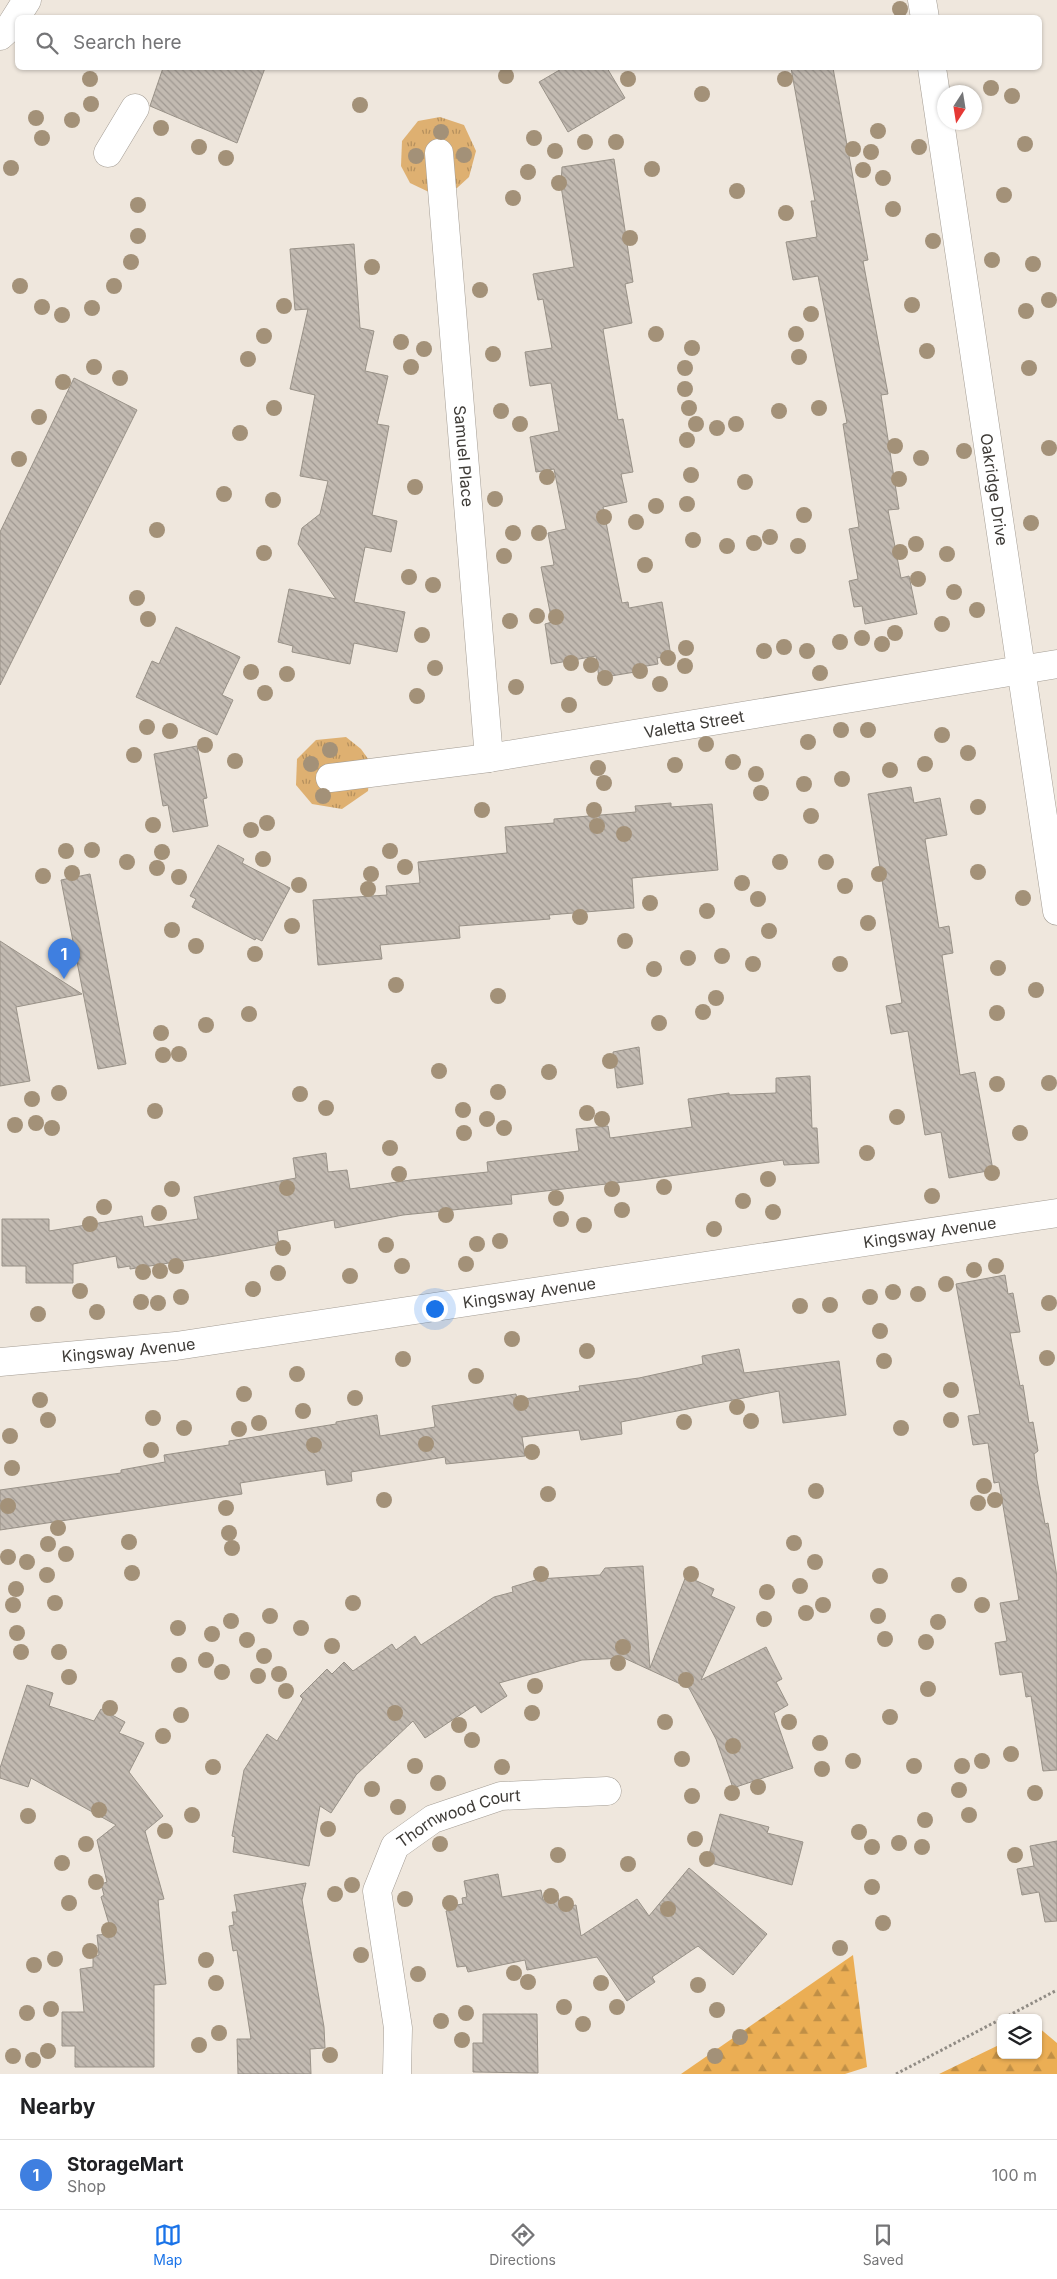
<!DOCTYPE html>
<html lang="en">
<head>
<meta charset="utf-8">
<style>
	body { margin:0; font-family:Inter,sans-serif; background:#f6f6f6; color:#202124 }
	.controls { position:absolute; right:15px; bottom:15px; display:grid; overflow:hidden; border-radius:8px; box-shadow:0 1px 4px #0004 }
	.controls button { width:45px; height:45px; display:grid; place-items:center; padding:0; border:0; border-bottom:1px solid #e0e0e0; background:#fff; color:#202124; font:25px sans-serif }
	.compass { position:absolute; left:937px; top:85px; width:45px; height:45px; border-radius:50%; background:#fff; box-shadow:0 1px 4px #0004; rotate:192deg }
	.you { position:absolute; left:434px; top:1308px; width:18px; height:18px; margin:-12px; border:4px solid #fff; border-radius:50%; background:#1a73e8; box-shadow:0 0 0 8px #1a73e833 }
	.badge { display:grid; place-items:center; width:32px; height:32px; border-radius:50%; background:#1a73e8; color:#fff; font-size:16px; font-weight:700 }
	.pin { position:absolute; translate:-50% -41px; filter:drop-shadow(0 1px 2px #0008) }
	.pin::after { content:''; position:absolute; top:26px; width:18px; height:15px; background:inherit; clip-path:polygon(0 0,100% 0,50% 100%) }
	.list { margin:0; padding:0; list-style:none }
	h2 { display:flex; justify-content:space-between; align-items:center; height:65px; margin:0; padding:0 20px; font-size:21px }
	h2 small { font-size:16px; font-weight:400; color:#757577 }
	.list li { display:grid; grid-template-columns:32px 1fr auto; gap:15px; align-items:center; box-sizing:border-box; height:70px; padding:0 20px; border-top:1px solid #e0e0e0 }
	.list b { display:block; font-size:19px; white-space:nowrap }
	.list p { margin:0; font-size:16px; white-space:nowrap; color:#757577 }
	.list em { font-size:16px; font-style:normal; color:#757577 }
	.icon { flex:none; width:28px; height:28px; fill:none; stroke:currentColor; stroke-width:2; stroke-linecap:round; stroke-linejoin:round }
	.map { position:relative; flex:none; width:1057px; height:2074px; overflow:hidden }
	.search { position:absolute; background:#fff; box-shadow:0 1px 4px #0004; left:15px; right:15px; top:15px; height:55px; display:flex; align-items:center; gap:12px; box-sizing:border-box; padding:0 18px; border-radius:8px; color:#757577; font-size:19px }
	.sheet { height:135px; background:#fff }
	nav { display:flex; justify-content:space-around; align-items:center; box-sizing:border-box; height:70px; border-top:1px solid #e0e0e0; background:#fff; font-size:14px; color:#757577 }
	nav a { display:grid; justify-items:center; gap:2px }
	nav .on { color:#1a73e8 }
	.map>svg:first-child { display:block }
</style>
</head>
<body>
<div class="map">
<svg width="1057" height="2074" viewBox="0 0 1057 2074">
	<defs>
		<pattern id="grass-tufts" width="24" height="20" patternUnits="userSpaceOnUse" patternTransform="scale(1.25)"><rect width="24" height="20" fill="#deb071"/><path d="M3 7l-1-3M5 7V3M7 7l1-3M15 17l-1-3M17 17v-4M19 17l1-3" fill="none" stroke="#b5905e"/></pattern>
		<pattern id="forest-firs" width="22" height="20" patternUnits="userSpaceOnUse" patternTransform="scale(1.25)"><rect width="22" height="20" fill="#ebae54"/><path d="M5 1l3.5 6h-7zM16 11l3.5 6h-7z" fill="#c08f46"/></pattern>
		<pattern id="building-back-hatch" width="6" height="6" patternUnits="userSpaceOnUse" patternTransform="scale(1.25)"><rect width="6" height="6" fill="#c2bab1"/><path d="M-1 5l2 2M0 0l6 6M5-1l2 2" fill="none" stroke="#9f9891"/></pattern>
	</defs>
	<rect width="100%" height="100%" fill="#efe7dd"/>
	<g fill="url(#grass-tufts)">
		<polygon points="440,117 464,125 476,151 469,177 457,188 431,193 410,183 401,166 402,141 418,121"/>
		<polygon points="346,737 361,749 371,763 368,791 342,809 312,804 296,785 297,759 316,740"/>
	</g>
	<g fill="url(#forest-firs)">
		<polygon points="853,1955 867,2067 845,2074 681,2074"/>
		<polygon points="1038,2027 1057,2043 1057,2074 939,2074 1001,2044 1001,2055 1038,2055"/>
	</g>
	<g fill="url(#building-back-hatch)" stroke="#999288">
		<polygon points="163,68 265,68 237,143 150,106"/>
		<polygon points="563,68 607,68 625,98 568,132 539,82"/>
		<polygon points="791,68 833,68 868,260 863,261 888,394 881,395 899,509 888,510 901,578 909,576 917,614 865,624 862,606 854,607 849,581 858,579 849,529 859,527 843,424 847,423 818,276 793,280 786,242 817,237 811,201 815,201"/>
		<polygon points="614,159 633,282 625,284 632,323 603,329 618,420 623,419 633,472 621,474 627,502 603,507 622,603 628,602 629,608 662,602 671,656 657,658 658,664 641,667 641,671 599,678 596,656 551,664 545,624 552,622 541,567 554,565 548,533 566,529 554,469 536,472 530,437 559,431 551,383 530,386 525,352 552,348 543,299 538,300 533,274 574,267 561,186 562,167"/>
		<polygon points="354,244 360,328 374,331 365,371 388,376 377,424 389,426 372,515 397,521 391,552 365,547 354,602 405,612 397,652 354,643 350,664 292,652 293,646 278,642 289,589 336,599 298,544 302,528 320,514 328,481 300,476 315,395 290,389 308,309 295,310 290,249"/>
		<polygon points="74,378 137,410 0,685 0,532"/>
		<polygon points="176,627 240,657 222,695 233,700 217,735 136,697 152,661 159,664"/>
		<polygon points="197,746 207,798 203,799 208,826 173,832 168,805 163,806 154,754"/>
		<polygon points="911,787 914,803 940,798 947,835 925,839 939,928 949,926 953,953 942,955 960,1075 975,1072 993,1170 949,1178 941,1132 925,1135 908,1031 891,1034 886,1006 902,1003 868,794"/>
		<polygon points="671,803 671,807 712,804 718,870 632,878 634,908 549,915 550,919 459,926 460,938 380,945 382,959 318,965 313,900 387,895 386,886 420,883 418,862 507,853 505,827 554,823 554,819 636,812 635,806"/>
		<polygon points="218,845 244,859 242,863 290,888 262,941 256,938 255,940 192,907 196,899 190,896"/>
		<polygon points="90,874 126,1064 98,1069 61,880"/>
		<polygon points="0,941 82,994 16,1007 30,1081 0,1086"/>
		<polygon points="639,1047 643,1084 617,1088 613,1052"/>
		<polygon points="810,1076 812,1128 817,1128 819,1163 784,1165 783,1160 641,1180 511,1195 512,1204 403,1215 335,1228 334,1220 277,1231 279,1244 215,1256 130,1269 130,1266 118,1268 116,1256 73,1264 73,1283 26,1283 26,1266 2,1266 2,1219 49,1219 49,1231 142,1216 144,1227 198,1219 194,1197 296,1178 293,1158 326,1153 328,1172 347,1170 350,1189 411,1180 488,1172 487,1162 579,1151 576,1129 608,1126 610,1138 692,1127 688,1099 729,1093 729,1095 776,1093 776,1078"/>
		<polygon points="1005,1275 1008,1294 1013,1293 1020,1332 1010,1333 1020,1386 1023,1385 1029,1423 1033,1422 1038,1451 1034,1454 1037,1480 1045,1524 1048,1523 1057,1577 1057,1770 1043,1771 1031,1696 1026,1697 1022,1672 1000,1675 995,1643 1007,1641 1000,1603 1019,1600 999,1482 994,1483 988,1443 973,1445 968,1416 980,1414 956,1284"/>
		<polygon points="739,1349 744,1373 839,1361 846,1415 783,1423 779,1391 621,1422 622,1434 581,1440 579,1430 522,1437 525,1456 446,1464 445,1457 351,1472 352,1481 327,1485 325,1470 240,1483 242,1494 0,1530 0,1490 121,1473 121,1470 165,1462 164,1455 229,1445 229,1441 336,1424 336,1422 377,1415 380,1436 435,1427 432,1406 516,1394 517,1400 580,1391 579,1386 639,1378 703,1364 702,1356"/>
		<polygon points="643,1566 650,1668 686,1576 714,1589 711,1596 735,1607 701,1680 766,1647 782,1679 776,1682 788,1705 774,1713 793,1768 733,1788 716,1739 689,1688 624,1658 582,1660 499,1683 507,1696 481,1713 475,1705 425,1738 413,1721 356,1775 331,1813 320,1806 309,1866 233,1852 235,1837 232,1836 244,1770 267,1734 277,1741 303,1699 300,1696 327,1669 332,1674 344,1662 353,1671 392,1644 396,1650 415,1636 421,1645 494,1597 513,1592 512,1587 539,1579 600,1575 605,1568"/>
		<polygon points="27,1685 53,1693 49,1706 94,1721 101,1709 125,1722 119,1733 144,1743 129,1772 163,1816 145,1831 164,1899 158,1900 166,1984 154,1985 154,2067 75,2067 75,2046 62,2046 62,2012 84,2012 80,1969 93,1967 93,1956 99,1955 97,1935 112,1934 101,1897 104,1895 101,1884 107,1882 97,1840 116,1825 31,1778 28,1787 0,1778 0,1768"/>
		<polygon points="720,1814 769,1827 767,1833 803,1842 792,1885 707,1862"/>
		<polygon points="1057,1841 1057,1921 1045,1922 1039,1892 1022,1895 1017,1869 1034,1866 1030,1846"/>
		<polygon points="689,1868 767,1934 733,1975 698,1946 652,1977 655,1982 627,2001 597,1957 527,1970 525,1960 468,1972 466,1966 457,1967 446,1911 450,1910 449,1906 463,1904 462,1898 467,1897 464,1881 498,1874 502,1897 541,1890 543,1900 558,1897 560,1908 576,1905 581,1936 637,1899 649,1916"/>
		<polygon points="306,1883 302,1900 324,2027 325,2048 310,2049 311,2074 238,2074 237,2039 251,2039 237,1950 233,1951 229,1926 234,1925 232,1912 237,1912 234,1895"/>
		<polygon points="483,2014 537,2014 538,2073 473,2072 473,2043 483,2043"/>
	</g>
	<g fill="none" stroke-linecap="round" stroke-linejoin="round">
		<defs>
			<g id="minor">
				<polyline points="922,0 925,18"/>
				<path id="s1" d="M932 68 1057 911"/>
				<polyline points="108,153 135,108"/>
				<path id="s2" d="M439 153 489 758"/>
				<path id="s3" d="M330 778 489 758 1057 664"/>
				<path id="s4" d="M0 1362 176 1346 1057 1213"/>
				<path id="s5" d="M397 2074 398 2028 377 1891 395 1846 433 1819 501 1796 607 1791"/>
			</g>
			<polyline id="major" points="0,36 10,27 27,0"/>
		</defs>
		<use href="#minor" stroke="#a49d94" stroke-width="29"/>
		<use href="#major" stroke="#a49d94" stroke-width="29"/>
		<g stroke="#908b84" stroke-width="3" stroke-dasharray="2.5 2.5" stroke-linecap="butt">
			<polyline points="1004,2018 1057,1990"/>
			<polyline points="896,2074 1001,2019"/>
		</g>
		<use href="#minor" stroke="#fff" stroke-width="28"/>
		<use href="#major" stroke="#fff" stroke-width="28"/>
	</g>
	<g fill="#a39178">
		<circle cx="900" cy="9" r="8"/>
		<circle cx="506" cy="76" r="8"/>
		<circle cx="90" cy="79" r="8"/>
		<circle cx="628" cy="79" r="8"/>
		<circle cx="785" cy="79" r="8"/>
		<circle cx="991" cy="88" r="8"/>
		<circle cx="702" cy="94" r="8"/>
		<circle cx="1012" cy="96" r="8"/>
		<circle cx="91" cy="104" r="8"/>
		<circle cx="360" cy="105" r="8"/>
		<circle cx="36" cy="118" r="8"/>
		<circle cx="72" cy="120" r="8"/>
		<circle cx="161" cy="128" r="8"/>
		<circle cx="878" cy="131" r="8"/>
		<circle cx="441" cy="132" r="8"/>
		<circle cx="42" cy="138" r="8"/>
		<circle cx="534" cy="138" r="8"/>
		<circle cx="585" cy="142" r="8"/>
		<circle cx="616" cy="142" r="8"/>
		<circle cx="1025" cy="144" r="8"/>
		<circle cx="199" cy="147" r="8"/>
		<circle cx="919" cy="147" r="8"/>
		<circle cx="853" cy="149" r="8"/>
		<circle cx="555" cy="151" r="8"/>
		<circle cx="871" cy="152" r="8"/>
		<circle cx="464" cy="155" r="8"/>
		<circle cx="416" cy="156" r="8"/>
		<circle cx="226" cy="158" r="8"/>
		<circle cx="11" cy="168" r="8"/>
		<circle cx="652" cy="169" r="8"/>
		<circle cx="863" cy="170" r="8"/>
		<circle cx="528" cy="172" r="8"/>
		<circle cx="883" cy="178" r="8"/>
		<circle cx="559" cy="183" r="8"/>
		<circle cx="737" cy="191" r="8"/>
		<circle cx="1004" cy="195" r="8"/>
		<circle cx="513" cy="198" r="8"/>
		<circle cx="138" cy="205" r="8"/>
		<circle cx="893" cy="209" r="8"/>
		<circle cx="786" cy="213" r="8"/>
		<circle cx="138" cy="236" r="8"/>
		<circle cx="630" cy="238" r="8"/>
		<circle cx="933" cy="241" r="8"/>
		<circle cx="992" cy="260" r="8"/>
		<circle cx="131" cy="262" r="8"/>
		<circle cx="1033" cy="264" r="8"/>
		<circle cx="372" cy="267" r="8"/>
		<circle cx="20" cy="286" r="8"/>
		<circle cx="114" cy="286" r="8"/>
		<circle cx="480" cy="290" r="8"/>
		<circle cx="1049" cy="300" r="8"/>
		<circle cx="912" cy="305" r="8"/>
		<circle cx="284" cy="306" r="8"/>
		<circle cx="42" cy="307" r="8"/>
		<circle cx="92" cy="308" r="8"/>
		<circle cx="1026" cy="311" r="8"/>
		<circle cx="811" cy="314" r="8"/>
		<circle cx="62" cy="315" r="8"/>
		<circle cx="656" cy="334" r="8"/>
		<circle cx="796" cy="334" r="8"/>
		<circle cx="264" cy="336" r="8"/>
		<circle cx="401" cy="342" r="8"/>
		<circle cx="692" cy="348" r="8"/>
		<circle cx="424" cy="349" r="8"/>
		<circle cx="927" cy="351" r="8"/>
		<circle cx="493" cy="354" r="8"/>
		<circle cx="799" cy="357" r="8"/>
		<circle cx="248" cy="359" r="8"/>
		<circle cx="94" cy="367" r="8"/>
		<circle cx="411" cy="367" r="8"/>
		<circle cx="685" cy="368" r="8"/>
		<circle cx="1029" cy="368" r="8"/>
		<circle cx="120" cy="378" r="8"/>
		<circle cx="63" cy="382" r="8"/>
		<circle cx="685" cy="389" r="8"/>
		<circle cx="274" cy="408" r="8"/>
		<circle cx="689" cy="408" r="8"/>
		<circle cx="819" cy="408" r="8"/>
		<circle cx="501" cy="411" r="8"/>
		<circle cx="779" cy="411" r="8"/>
		<circle cx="39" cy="417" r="8"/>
		<circle cx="520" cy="424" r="8"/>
		<circle cx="696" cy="424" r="8"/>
		<circle cx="736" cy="424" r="8"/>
		<circle cx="717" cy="428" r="8"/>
		<circle cx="240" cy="433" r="8"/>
		<circle cx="687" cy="440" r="8"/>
		<circle cx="895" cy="446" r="8"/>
		<circle cx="1049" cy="448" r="8"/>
		<circle cx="964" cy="451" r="8"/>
		<circle cx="921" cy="458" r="8"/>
		<circle cx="19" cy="459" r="8"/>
		<circle cx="691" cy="475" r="8"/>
		<circle cx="547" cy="477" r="8"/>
		<circle cx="899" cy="479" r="8"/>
		<circle cx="745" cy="482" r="8"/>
		<circle cx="415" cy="487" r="8"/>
		<circle cx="224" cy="494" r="8"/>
		<circle cx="495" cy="499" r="8"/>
		<circle cx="273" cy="500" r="8"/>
		<circle cx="687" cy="504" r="8"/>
		<circle cx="656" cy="506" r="8"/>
		<circle cx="804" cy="515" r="8"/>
		<circle cx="604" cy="517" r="8"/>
		<circle cx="636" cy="522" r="8"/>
		<circle cx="1031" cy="523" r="8"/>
		<circle cx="157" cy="530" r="8"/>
		<circle cx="513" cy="533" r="8"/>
		<circle cx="539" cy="533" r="8"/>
		<circle cx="770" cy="537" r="8"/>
		<circle cx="693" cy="540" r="8"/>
		<circle cx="754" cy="543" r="8"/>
		<circle cx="916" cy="544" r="8"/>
		<circle cx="727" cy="546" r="8"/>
		<circle cx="798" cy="546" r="8"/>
		<circle cx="900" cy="552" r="8"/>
		<circle cx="264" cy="553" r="8"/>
		<circle cx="947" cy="554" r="8"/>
		<circle cx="504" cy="556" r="8"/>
		<circle cx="645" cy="565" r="8"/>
		<circle cx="409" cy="577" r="8"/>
		<circle cx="918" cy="579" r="8"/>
		<circle cx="433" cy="585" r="8"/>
		<circle cx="954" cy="592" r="8"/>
		<circle cx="137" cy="598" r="8"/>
		<circle cx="977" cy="610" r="8"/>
		<circle cx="537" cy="616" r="8"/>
		<circle cx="556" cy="617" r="8"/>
		<circle cx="148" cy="619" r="8"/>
		<circle cx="510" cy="621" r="8"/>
		<circle cx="942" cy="624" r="8"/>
		<circle cx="895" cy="633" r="8"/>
		<circle cx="422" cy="635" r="8"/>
		<circle cx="862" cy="638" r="8"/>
		<circle cx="840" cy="642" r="8"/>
		<circle cx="882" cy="644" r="8"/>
		<circle cx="784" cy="647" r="8"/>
		<circle cx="686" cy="648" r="8"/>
		<circle cx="764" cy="651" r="8"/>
		<circle cx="807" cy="651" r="8"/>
		<circle cx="668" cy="658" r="8"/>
		<circle cx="571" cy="663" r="8"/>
		<circle cx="591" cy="665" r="8"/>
		<circle cx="685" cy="666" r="8"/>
		<circle cx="435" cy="668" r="8"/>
		<circle cx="640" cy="671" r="8"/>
		<circle cx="251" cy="672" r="8"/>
		<circle cx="820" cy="673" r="8"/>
		<circle cx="287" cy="674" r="8"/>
		<circle cx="605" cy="678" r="8"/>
		<circle cx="660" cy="684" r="8"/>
		<circle cx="516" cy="687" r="8"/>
		<circle cx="265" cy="693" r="8"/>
		<circle cx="417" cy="696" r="8"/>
		<circle cx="569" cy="705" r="8"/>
		<circle cx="147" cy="727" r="8"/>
		<circle cx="841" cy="730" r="8"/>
		<circle cx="868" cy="730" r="8"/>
		<circle cx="170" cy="731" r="8"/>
		<circle cx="942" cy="735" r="8"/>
		<circle cx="808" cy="742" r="8"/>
		<circle cx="706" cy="744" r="8"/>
		<circle cx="205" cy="745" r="8"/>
		<circle cx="330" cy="750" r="8"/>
		<circle cx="968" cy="753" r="8"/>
		<circle cx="134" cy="755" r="8"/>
		<circle cx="235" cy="761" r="8"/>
		<circle cx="733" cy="762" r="8"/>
		<circle cx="311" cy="764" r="8"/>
		<circle cx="925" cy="764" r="8"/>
		<circle cx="675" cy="765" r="8"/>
		<circle cx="598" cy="768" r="8"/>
		<circle cx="890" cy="770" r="8"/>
		<circle cx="756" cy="774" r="8"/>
		<circle cx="842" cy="779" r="8"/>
		<circle cx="604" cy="783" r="8"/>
		<circle cx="804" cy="784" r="8"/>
		<circle cx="761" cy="793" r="8"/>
		<circle cx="323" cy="796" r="8"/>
		<circle cx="978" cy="807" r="8"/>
		<circle cx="482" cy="810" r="8"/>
		<circle cx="594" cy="810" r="8"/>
		<circle cx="811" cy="816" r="8"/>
		<circle cx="267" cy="823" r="8"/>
		<circle cx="153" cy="825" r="8"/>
		<circle cx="597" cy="826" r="8"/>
		<circle cx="251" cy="830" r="8"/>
		<circle cx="624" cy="834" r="8"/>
		<circle cx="92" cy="850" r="8"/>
		<circle cx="66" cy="851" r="8"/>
		<circle cx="390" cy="851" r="8"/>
		<circle cx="162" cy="852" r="8"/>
		<circle cx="263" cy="859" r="8"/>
		<circle cx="127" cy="862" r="8"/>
		<circle cx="780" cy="862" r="8"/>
		<circle cx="826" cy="862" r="8"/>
		<circle cx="405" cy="867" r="8"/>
		<circle cx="157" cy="868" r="8"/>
		<circle cx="978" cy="872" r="8"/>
		<circle cx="72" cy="873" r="8"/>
		<circle cx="371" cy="874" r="8"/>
		<circle cx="879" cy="874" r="8"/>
		<circle cx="43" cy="876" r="8"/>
		<circle cx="179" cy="877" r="8"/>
		<circle cx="742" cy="883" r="8"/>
		<circle cx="299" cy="885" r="8"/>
		<circle cx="845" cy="886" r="8"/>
		<circle cx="368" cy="889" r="8"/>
		<circle cx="1023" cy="898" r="8"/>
		<circle cx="758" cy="899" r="8"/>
		<circle cx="650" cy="903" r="8"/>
		<circle cx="707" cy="911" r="8"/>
		<circle cx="580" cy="917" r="8"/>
		<circle cx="868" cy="923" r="8"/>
		<circle cx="292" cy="926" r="8"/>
		<circle cx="172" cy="930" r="8"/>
		<circle cx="769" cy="931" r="8"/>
		<circle cx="625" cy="941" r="8"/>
		<circle cx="196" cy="946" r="8"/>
		<circle cx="255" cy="954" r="8"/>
		<circle cx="722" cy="956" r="8"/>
		<circle cx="688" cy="958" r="8"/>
		<circle cx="753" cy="964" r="8"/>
		<circle cx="840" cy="964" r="8"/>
		<circle cx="998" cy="968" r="8"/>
		<circle cx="654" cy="969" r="8"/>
		<circle cx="396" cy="985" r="8"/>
		<circle cx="1036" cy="990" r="8"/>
		<circle cx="498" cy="996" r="8"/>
		<circle cx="716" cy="998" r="8"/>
		<circle cx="703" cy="1012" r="8"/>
		<circle cx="997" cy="1013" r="8"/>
		<circle cx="249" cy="1014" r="8"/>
		<circle cx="659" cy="1023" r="8"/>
		<circle cx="206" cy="1025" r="8"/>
		<circle cx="161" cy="1033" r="8"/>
		<circle cx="179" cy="1054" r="8"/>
		<circle cx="163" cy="1055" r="8"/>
		<circle cx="610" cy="1061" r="8"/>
		<circle cx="439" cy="1071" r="8"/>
		<circle cx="549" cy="1072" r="8"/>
		<circle cx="1049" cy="1083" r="8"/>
		<circle cx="997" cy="1084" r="8"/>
		<circle cx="498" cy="1092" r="8"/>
		<circle cx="59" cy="1093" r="8"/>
		<circle cx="300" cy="1094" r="8"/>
		<circle cx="32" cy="1099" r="8"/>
		<circle cx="326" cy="1108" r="8"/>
		<circle cx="463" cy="1110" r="8"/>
		<circle cx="155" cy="1111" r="8"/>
		<circle cx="587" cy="1113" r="8"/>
		<circle cx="897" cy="1117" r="8"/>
		<circle cx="487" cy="1119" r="8"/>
		<circle cx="602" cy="1119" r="8"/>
		<circle cx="36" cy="1123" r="8"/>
		<circle cx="15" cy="1125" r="8"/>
		<circle cx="52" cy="1128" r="8"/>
		<circle cx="504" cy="1128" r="8"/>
		<circle cx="464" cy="1133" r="8"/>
		<circle cx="1020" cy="1133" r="8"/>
		<circle cx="390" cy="1148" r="8"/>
		<circle cx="867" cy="1153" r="8"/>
		<circle cx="992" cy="1173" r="8"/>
		<circle cx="399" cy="1174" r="8"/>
		<circle cx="768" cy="1179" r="8"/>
		<circle cx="664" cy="1187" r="8"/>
		<circle cx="287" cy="1188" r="8"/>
		<circle cx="172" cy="1189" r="8"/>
		<circle cx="612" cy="1189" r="8"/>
		<circle cx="932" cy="1196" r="8"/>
		<circle cx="556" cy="1198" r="8"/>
		<circle cx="743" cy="1201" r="8"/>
		<circle cx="104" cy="1207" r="8"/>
		<circle cx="622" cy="1210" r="8"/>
		<circle cx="773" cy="1212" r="8"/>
		<circle cx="159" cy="1213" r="8"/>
		<circle cx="446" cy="1215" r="8"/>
		<circle cx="561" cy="1219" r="8"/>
		<circle cx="90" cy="1224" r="8"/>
		<circle cx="584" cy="1225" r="8"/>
		<circle cx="714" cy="1229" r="8"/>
		<circle cx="500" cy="1241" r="8"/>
		<circle cx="477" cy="1244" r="8"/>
		<circle cx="386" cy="1245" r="8"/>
		<circle cx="283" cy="1248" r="8"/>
		<circle cx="466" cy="1264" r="8"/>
		<circle cx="176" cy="1266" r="8"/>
		<circle cx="402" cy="1266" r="8"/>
		<circle cx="996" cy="1266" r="8"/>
		<circle cx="974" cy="1270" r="8"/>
		<circle cx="160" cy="1271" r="8"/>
		<circle cx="143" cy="1272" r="8"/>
		<circle cx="278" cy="1273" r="8"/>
		<circle cx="350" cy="1276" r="8"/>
		<circle cx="946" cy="1284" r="8"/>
		<circle cx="253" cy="1289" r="8"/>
		<circle cx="80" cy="1291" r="8"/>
		<circle cx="893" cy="1292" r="8"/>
		<circle cx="918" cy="1294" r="8"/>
		<circle cx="181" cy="1297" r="8"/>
		<circle cx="870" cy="1297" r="8"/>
		<circle cx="141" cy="1302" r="8"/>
		<circle cx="158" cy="1303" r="8"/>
		<circle cx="1049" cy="1303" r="8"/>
		<circle cx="830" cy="1305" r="8"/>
		<circle cx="800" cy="1306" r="8"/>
		<circle cx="97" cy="1312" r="8"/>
		<circle cx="38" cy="1314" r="8"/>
		<circle cx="880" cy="1331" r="8"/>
		<circle cx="512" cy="1339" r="8"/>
		<circle cx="587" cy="1351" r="8"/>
		<circle cx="1047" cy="1358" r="8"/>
		<circle cx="403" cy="1359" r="8"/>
		<circle cx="884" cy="1361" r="8"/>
		<circle cx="297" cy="1374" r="8"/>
		<circle cx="476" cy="1376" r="8"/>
		<circle cx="951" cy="1390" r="8"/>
		<circle cx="244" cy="1394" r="8"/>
		<circle cx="355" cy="1398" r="8"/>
		<circle cx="40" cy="1400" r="8"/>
		<circle cx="521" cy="1403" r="8"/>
		<circle cx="737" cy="1407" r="8"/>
		<circle cx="303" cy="1411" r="8"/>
		<circle cx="153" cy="1418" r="8"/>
		<circle cx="48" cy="1420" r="8"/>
		<circle cx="951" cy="1420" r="8"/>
		<circle cx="751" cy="1421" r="8"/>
		<circle cx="684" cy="1422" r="8"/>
		<circle cx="259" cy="1423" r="8"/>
		<circle cx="184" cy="1428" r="8"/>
		<circle cx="901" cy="1428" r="8"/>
		<circle cx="239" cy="1429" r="8"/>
		<circle cx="10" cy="1436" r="8"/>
		<circle cx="426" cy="1444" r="8"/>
		<circle cx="314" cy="1445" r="8"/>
		<circle cx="151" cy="1450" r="8"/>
		<circle cx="532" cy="1452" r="8"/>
		<circle cx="12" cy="1468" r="8"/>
		<circle cx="984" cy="1486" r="8"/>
		<circle cx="816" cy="1491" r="8"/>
		<circle cx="548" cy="1494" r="8"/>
		<circle cx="384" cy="1500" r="8"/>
		<circle cx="995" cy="1500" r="8"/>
		<circle cx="978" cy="1503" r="8"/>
		<circle cx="8" cy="1506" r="8"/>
		<circle cx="226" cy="1508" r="8"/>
		<circle cx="58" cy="1528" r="8"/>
		<circle cx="229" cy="1533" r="8"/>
		<circle cx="129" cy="1542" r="8"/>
		<circle cx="794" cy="1543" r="8"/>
		<circle cx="48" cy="1544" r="8"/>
		<circle cx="232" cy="1548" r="8"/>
		<circle cx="66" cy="1554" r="8"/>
		<circle cx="8" cy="1557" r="8"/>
		<circle cx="27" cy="1562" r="8"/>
		<circle cx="815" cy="1562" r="8"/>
		<circle cx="132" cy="1573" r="8"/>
		<circle cx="541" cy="1574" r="8"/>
		<circle cx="691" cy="1574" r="8"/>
		<circle cx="47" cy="1575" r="8"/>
		<circle cx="880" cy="1576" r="8"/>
		<circle cx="959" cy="1585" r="8"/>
		<circle cx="800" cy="1586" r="8"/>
		<circle cx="16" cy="1589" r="8"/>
		<circle cx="767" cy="1592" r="8"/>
		<circle cx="55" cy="1603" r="8"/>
		<circle cx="353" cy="1603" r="8"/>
		<circle cx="13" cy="1605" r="8"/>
		<circle cx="823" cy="1605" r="8"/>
		<circle cx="982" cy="1605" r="8"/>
		<circle cx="806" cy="1613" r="8"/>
		<circle cx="270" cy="1616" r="8"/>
		<circle cx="878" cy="1616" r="8"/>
		<circle cx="764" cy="1619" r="8"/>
		<circle cx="231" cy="1621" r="8"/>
		<circle cx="938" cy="1622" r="8"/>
		<circle cx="178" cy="1628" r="8"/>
		<circle cx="301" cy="1628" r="8"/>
		<circle cx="17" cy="1633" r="8"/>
		<circle cx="212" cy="1634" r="8"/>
		<circle cx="885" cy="1639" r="8"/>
		<circle cx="247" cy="1640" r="8"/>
		<circle cx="926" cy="1642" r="8"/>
		<circle cx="332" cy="1646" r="8"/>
		<circle cx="623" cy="1647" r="8"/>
		<circle cx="21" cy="1652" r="8"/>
		<circle cx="59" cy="1652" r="8"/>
		<circle cx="264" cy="1656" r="8"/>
		<circle cx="206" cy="1660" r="8"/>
		<circle cx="618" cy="1663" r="8"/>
		<circle cx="179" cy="1665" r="8"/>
		<circle cx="222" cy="1672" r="8"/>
		<circle cx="279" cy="1674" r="8"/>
		<circle cx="258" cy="1676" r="8"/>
		<circle cx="69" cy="1677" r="8"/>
		<circle cx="686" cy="1680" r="8"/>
		<circle cx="535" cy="1686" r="8"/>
		<circle cx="928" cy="1689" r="8"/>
		<circle cx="286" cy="1691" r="8"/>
		<circle cx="110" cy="1708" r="8"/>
		<circle cx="395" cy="1713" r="8"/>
		<circle cx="532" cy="1713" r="8"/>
		<circle cx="181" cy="1715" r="8"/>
		<circle cx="890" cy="1717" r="8"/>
		<circle cx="665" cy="1722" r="8"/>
		<circle cx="789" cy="1722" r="8"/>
		<circle cx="459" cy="1725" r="8"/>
		<circle cx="163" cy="1736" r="8"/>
		<circle cx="472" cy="1740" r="8"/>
		<circle cx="820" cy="1743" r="8"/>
		<circle cx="733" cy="1746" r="8"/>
		<circle cx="1011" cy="1754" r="8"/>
		<circle cx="682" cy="1759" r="8"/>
		<circle cx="853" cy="1761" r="8"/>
		<circle cx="982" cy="1761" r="8"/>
		<circle cx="415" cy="1766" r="8"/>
		<circle cx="914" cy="1766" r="8"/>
		<circle cx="962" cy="1766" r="8"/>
		<circle cx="213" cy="1767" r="8"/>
		<circle cx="502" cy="1767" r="8"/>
		<circle cx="822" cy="1769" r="8"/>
		<circle cx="438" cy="1783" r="8"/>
		<circle cx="758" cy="1787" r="8"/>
		<circle cx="372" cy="1789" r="8"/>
		<circle cx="959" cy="1790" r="8"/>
		<circle cx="732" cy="1793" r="8"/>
		<circle cx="1035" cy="1793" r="8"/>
		<circle cx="692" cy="1796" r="8"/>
		<circle cx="398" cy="1807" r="8"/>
		<circle cx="99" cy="1810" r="8"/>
		<circle cx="192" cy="1815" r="8"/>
		<circle cx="969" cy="1815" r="8"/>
		<circle cx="28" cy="1816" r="8"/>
		<circle cx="925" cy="1820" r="8"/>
		<circle cx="328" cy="1829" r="8"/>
		<circle cx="165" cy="1831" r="8"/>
		<circle cx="859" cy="1832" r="8"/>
		<circle cx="695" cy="1839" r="8"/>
		<circle cx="899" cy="1843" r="8"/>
		<circle cx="86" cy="1844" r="8"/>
		<circle cx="440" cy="1844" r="8"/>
		<circle cx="872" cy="1847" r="8"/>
		<circle cx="922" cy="1847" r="8"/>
		<circle cx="558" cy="1855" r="8"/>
		<circle cx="1015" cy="1855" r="8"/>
		<circle cx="707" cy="1859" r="8"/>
		<circle cx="62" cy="1863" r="8"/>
		<circle cx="628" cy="1864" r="8"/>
		<circle cx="96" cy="1882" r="8"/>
		<circle cx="352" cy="1885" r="8"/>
		<circle cx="872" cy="1887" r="8"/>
		<circle cx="335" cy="1894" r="8"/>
		<circle cx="551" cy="1896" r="8"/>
		<circle cx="405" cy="1899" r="8"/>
		<circle cx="69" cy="1903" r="8"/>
		<circle cx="450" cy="1903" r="8"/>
		<circle cx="566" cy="1904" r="8"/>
		<circle cx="668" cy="1909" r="8"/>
		<circle cx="883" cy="1923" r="8"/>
		<circle cx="109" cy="1930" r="8"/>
		<circle cx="840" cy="1948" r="8"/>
		<circle cx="90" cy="1951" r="8"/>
		<circle cx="361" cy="1955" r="8"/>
		<circle cx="55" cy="1959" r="8"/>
		<circle cx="206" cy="1960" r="8"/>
		<circle cx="34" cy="1965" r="8"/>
		<circle cx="514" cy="1973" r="8"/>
		<circle cx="418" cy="1974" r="8"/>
		<circle cx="528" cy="1982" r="8"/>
		<circle cx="216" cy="1983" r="8"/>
		<circle cx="601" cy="1983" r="8"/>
		<circle cx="698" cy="1985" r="8"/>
		<circle cx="564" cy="2007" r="8"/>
		<circle cx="617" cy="2007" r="8"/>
		<circle cx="51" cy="2009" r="8"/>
		<circle cx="717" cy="2010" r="8"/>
		<circle cx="27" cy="2013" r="8"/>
		<circle cx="466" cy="2013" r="8"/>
		<circle cx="441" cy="2021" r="8"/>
		<circle cx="583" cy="2024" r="8"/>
		<circle cx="219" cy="2033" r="8"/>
		<circle cx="740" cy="2037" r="8"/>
		<circle cx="462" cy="2040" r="8"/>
		<circle cx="199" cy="2045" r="8"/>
		<circle cx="48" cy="2051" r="8"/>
		<circle cx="330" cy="2055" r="8"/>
		<circle cx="13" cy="2056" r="8"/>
		<circle cx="715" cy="2056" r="8"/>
		<circle cx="33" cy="2060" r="8"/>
	</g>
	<g text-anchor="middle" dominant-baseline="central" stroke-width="4" stroke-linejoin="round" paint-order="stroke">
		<g font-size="16" fill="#3e3b37" stroke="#fff">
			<text stroke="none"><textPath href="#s2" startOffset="304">Samuel Place</textPath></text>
			<text stroke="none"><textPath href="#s1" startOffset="426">Oakridge Drive</textPath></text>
			<text stroke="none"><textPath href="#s3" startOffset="368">Valetta Street</textPath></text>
			<text stroke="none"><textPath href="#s4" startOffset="939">Kingsway Avenue</textPath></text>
			<text stroke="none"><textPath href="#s4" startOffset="534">Kingsway Avenue</textPath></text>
			<text stroke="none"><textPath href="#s4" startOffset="129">Kingsway Avenue</textPath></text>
			<text stroke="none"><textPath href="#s5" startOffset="304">Thornwood Court</textPath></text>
		</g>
	</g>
</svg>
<div class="controls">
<button><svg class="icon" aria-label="layers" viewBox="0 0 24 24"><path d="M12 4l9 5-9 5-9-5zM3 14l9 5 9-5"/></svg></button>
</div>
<svg class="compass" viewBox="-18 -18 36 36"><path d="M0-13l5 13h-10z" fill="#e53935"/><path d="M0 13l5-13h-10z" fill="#757577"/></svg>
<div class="you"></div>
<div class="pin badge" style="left:64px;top:979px;background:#3f7fe0">1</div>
<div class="search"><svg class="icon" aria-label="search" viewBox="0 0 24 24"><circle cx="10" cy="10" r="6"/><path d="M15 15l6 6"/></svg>Search here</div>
</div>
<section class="sheet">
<h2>Nearby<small></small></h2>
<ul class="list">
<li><span class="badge" style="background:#3f7fe0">1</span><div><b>StorageMart</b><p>Shop</p></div><em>100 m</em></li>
</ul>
</section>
<nav>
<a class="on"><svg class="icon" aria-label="map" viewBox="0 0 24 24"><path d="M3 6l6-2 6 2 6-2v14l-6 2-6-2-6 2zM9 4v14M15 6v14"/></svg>Map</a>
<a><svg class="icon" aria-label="directions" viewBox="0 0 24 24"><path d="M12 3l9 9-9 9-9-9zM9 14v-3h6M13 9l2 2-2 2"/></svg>Directions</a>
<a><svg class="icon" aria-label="saved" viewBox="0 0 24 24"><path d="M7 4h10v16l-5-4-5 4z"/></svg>Saved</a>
</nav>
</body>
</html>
